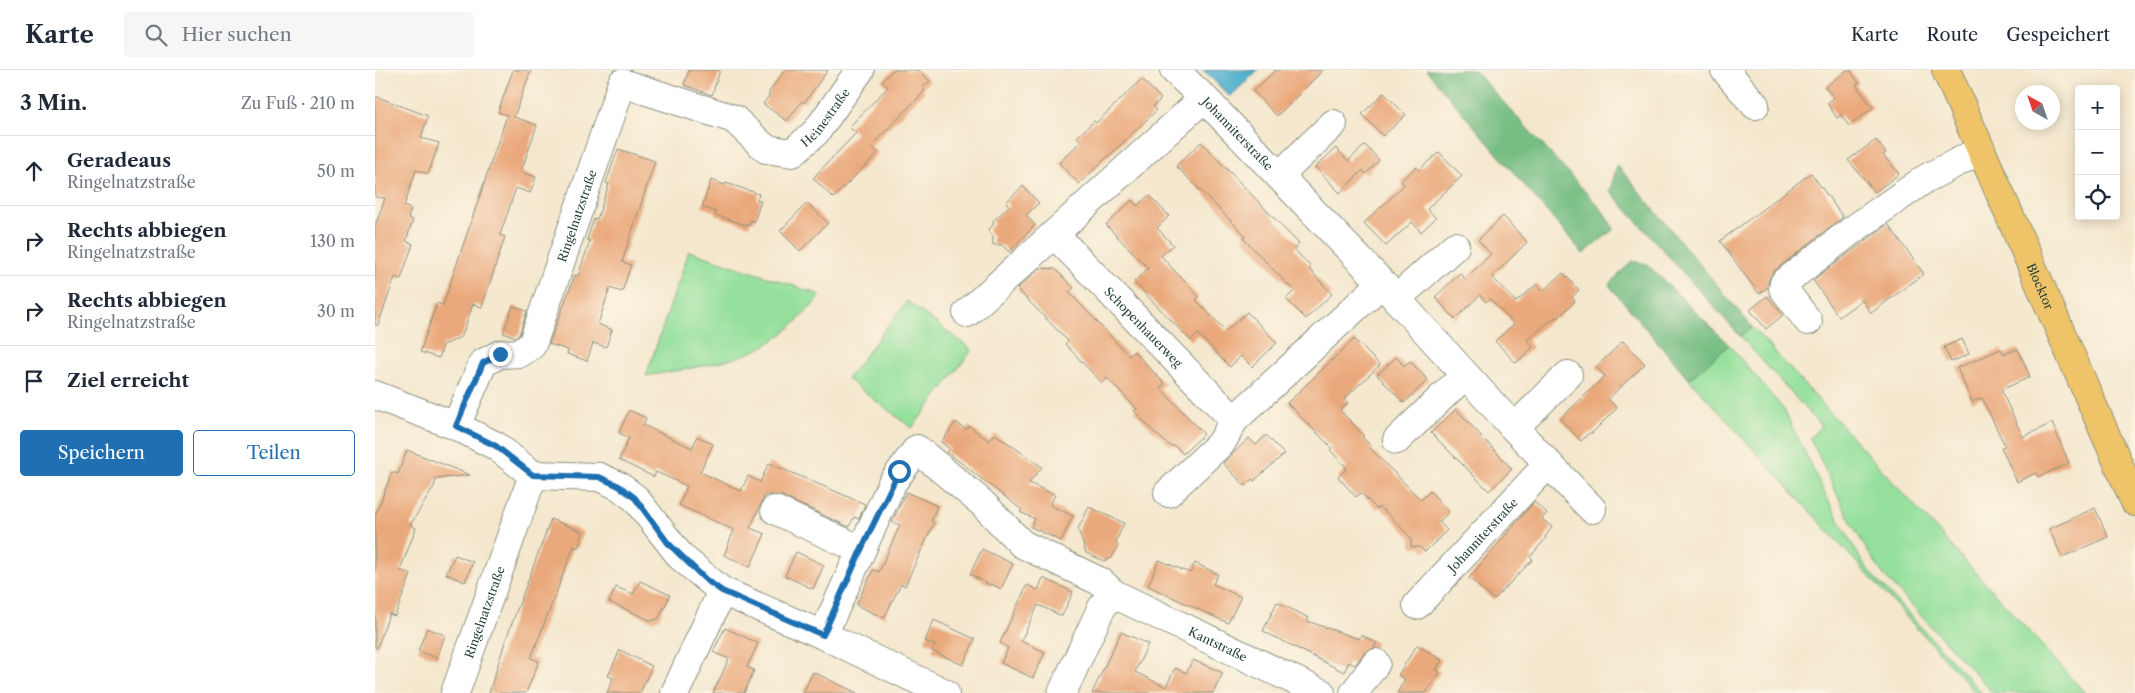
<!DOCTYPE html>
<html lang="de">
<head>
<meta charset="utf-8">
<style>
	body { margin:0; font-family:"Libre Caslon Text",serif; background:#f6f6f7; color:#1f2937 }
	.controls { position:absolute; right:15px; top:15px; display:grid; overflow:hidden; border-radius:5px; box-shadow:0 2px 12px #0003 }
	.controls button { width:45px; height:45px; display:grid; place-items:center; padding:0; border:0; border-bottom:1px solid #e0e1e3; background:#fff; color:#1f2937; font:25px sans-serif }
	.compass { position:absolute; left:1640px; top:15px; width:45px; height:45px; border-radius:50%; background:#fff; box-shadow:0 2px 12px #0003; rotate:320deg }
	.stop { position:absolute; width:15px; height:15px; margin:-11px; border:4px solid #1f6fb2; border-radius:50%; background:#fff }
	.stop.end { background:#1f6fb2; border-color:#fff; box-shadow:0 1px 5px #0008 }
	.list { margin:0; padding:0; list-style:none }
	h2 { display:flex; justify-content:space-between; align-items:center; height:65px; margin:0; padding:0 20px; font-size:21px }
	h2 small { font-size:16px; font-weight:400; color:#747a83 }
	.list li { display:grid; grid-template-columns:32px 1fr auto; gap:15px; align-items:center; box-sizing:border-box; height:70px; padding:0 20px; border-top:1px solid #e0e1e3 }
	.list b { display:block; font-size:19px; white-space:nowrap }
	.list p { margin:0; font-size:16px; white-space:nowrap; color:#747a83 }
	.list em { font-size:16px; font-style:normal; color:#747a83 }
	.actions { display:flex; gap:10px; padding:15px 20px }
	.actions a { flex:1; padding:11px 0; border:1px solid #1f6fb2; border-radius:5px; text-align:center; font-size:18px; color:#1f6fb2 }
	.actions .main { background:#1f6fb2; color:#fff }
	.icon { flex:none; width:28px; height:28px; fill:none; stroke:currentColor; stroke-width:2; stroke-linecap:round; stroke-linejoin:round }
	.map { position:relative; flex:none; width:1760px; height:623px; overflow:hidden }
	header { display:flex; align-items:center; gap:30px; box-sizing:border-box; height:70px; padding:0 25px; background:#fff; border-bottom:1px solid #e0e1e3 }
	header strong { font-size:24px }
	nav { display:flex; gap:28px; margin-inline-start:auto; font-size:18px }
	.search { width:350px; height:45px; background:#f6f6f7; display:flex; align-items:center; gap:12px; box-sizing:border-box; padding:0 18px; border-radius:5px; color:#747a83; font-size:19px }
	main { display:flex }
	aside { flex:1; background:#fff }
	.map>svg:first-child { display:block }
</style>
</head>
<body>
<header>
<strong>Karte</strong>
<div class="search"><svg class="icon" aria-label="search" viewBox="0 0 24 24"><circle cx="10" cy="10" r="6"/><path d="M15 15l6 6"/></svg>Hier suchen</div>
<nav><a>Karte</a><a>Route</a><a>Gespeichert</a></nav>
</header>
<main>
<aside>
<h2>3 Min.<small>Zu Fuß · 210 m</small></h2>
<ul class="list">
<li><svg class="icon" aria-label="ahead" viewBox="0 0 24 24"><path d="M12 20V5M6 11l6-6 6 6"/></svg><div><b>Geradeaus</b><p>Ringelnatzstraße</p></div><em>50 m</em></li>
<li><svg class="icon" aria-label="right" viewBox="0 0 24 24"><path d="M7 20v-9h11M14 6l5 5-5 5"/></svg><div><b>Rechts abbiegen</b><p>Ringelnatzstraße</p></div><em>130 m</em></li>
<li><svg class="icon" aria-label="right" viewBox="0 0 24 24"><path d="M7 20v-9h11M14 6l5 5-5 5"/></svg><div><b>Rechts abbiegen</b><p>Ringelnatzstraße</p></div><em>30 m</em></li>
<li><svg class="icon" aria-label="arrive" viewBox="0 0 24 24"><path d="M6 21V4h12l-3 4 3 4H6"/></svg><div><b>Ziel erreicht</b></div></li>
</ul>
<div class="actions"><a class="main">Speichern</a><a>Teilen</a></div>
</aside>
<div class="map">
<svg width="1760" height="623" viewBox="0 0 1760 623">
	<rect width="100%" height="100%" fill="#fcf5e5"/>
	<filter id="ink" filterUnits="userSpaceOnUse"><feTurbulence type="fractalNoise" baseFrequency=".02" numOctaves="2"/><feDisplacementMap in="SourceGraphic" scale="10" xChannelSelector="R" yChannelSelector="G"/><feConvolveMatrix kernelMatrix="1 2 1 2 8 2 1 2 1" color-interpolation-filters="sRGB"/></filter>
	<filter id="wash" filterUnits="userSpaceOnUse"><feTurbulence type="fractalNoise" baseFrequency=".0096" numOctaves="4" result="noise"/><feDisplacementMap in="SourceGraphic" scale="20" xChannelSelector="R" yChannelSelector="G"/><feGaussianBlur stdDeviation="1.12" result="paint"/><feColorMatrix in="noise" values="0 0 0 0 0 0 0 0 0 0 0 0 0 0 0 0 0 1.4 0 .05"/><feComposite in="paint" operator="in"/></filter>
	<g filter="url(#wash)">
		<rect width="100%" height="100%" fill="#f4e7cd"/>
		<g fill="#94e09c" stroke="#5a8e68">
			<path d="M314 181 446 225C428 247 408 267 383 279 353 294 303 300 271 306Z"/>
			<polygon points="532,231 597,280 537,358 472,309"/>
			<path d="M1377 257 1710 623H1618L1512 509C1479 467 1459 416 1435 368L1446 356 1365 266Z"/>
			<polygon points="1354,275 1409,340 1453,430 1486,490 1500,508 1607,623 1601,623 1314,309"/>
		</g>
		<g fill="#77be84" stroke="#4b7e5c">
			<polygon points="1051,0 1099,0 1227,140 1239,159 1208,184"/>
			<polygon points="1242,95 1377,257 1365,266 1235,121"/>
			<polygon points="1257,191 1272,194 1354,275 1314,309 1234,215"/>
		</g>
		<polygon fill="#4eaecd" stroke="#367680" points="828,0 883,0 855,27"/>
		<g id="blocks">
			<g fill="#eaa97c">
				<polygon points="138,0 156,0 139,47 162,55 146,102 161,107 155,123 141,118 125,165 130,167 107,237 98,234 87,266 72,274 69,273 64,288 45,282 62,233 68,235 132,45 123,42"/>
				<polygon points="314,0 345,0 337,25 309,15"/>
				<polygon points="410,0 453,0 429,33 427,31 412,51 388,34 394,26 394,22"/>
				<polygon points="518,0 543,0 555,11 547,18 550,21 496,76 503,83 458,128 438,108 481,63 474,57 513,17 507,11"/>
				<polygon points="901,0 948,0 902,46 878,21"/>
				<polygon points="1472,0 1475,0 1484,13 1481,15 1498,38 1474,56 1466,45 1462,48 1452,33 1459,28 1450,17"/>
				<polygon points="767,9 786,29 778,36 782,40 704,114 684,93 706,71 702,67 719,51 721,53"/>
				<polygon points="1009,23 1031,45 1008,66 987,44"/>
				<polygon points="0,26 53,46 46,68 64,73 53,104 41,100 29,136 36,139 33,148 38,150 31,171 38,174 26,209 20,207 3,255 0,255 0,156 10,128 0,127"/>
				<polygon points="1501,70 1511,83 1508,85 1524,104 1500,122 1473,90"/>
				<polygon points="826,72 924,174 919,179 936,197 934,199 957,224 931,249 911,229 919,221 868,168 871,166 801,96"/>
				<polygon points="990,75 1004,90 991,104 988,100 965,123 940,97 961,78 973,91"/>
				<polygon points="243,79 280,91 247,192 256,195 247,222 235,218 223,254 237,260 231,277 218,273 212,291 192,284 193,280 174,274 200,205 203,206 215,171 212,170 219,148 222,149 234,114 231,113"/>
				<polygon points="1064,82 1087,106 1052,139 1061,148 1046,162 1037,152 1011,176 989,153 1029,115 1026,111 1041,97 1044,100"/>
				<polygon points="1436,103 1468,147 1399,201 1394,209 1393,217 1384,224 1345,171"/>
				<polygon points="336,110 350,115 351,113 384,124 382,130 386,131 379,152 376,150 374,156 340,145 341,142 327,137"/>
				<polygon points="648,116 664,133 651,145 660,155 634,182 627,175 618,175 618,166 613,160 619,154 617,152 634,136 631,132"/>
				<polygon points="774,125 794,146 782,158 798,175 786,186 824,227 821,230 851,261 872,242 902,273 877,297 866,286 855,297 823,264 816,271 759,212 773,198 731,155 757,130 762,136"/>
				<polygon points="432,133 453,153 425,181 405,161"/>
				<polygon points="1128,146 1152,172 1117,207 1141,232 1162,214 1168,221 1188,203 1204,220 1197,227 1200,231 1182,249 1180,247 1152,270 1158,277 1141,293 1120,271 1139,254 1115,229 1111,232 1105,225 1080,249 1060,227 1085,203 1090,209 1116,184 1103,170"/>
				<polygon points="1513,154 1549,204 1496,243 1487,230 1464,247 1438,210"/>
				<polygon points="665,198 680,199 699,218 694,222 754,286 759,281 784,308 790,314 785,318 829,364 808,384 800,376 795,376 779,362 759,341 762,339 732,308 727,313 690,274 693,271 642,219"/>
				<polygon points="1392,226 1408,245 1391,259 1375,240"/>
				<polygon points="138,236 152,241 144,265 141,267 128,263"/>
				<polygon points="979,269 1005,295 969,329 973,333 965,340 989,366 987,367 996,376 994,377 1046,430 1055,421 1074,442 1064,452 1072,460 1050,482 1045,477 1036,477 1036,468 1013,444 1004,437 1002,439 986,423 981,427 963,407 972,398 955,380 957,378 912,333"/>
				<polygon points="1587,269 1594,284 1576,292 1569,277"/>
				<polygon points="1248,271 1270,294 1233,329 1242,338 1217,363 1214,363 1206,371 1185,349 1230,306 1221,297"/>
				<polygon points="1626,279 1629,284 1643,279 1655,307 1626,320 1648,367 1677,353 1694,393 1663,407 1661,403 1642,412 1626,377 1630,376 1607,328 1597,332 1582,298"/>
				<polygon points="1021,287 1029,296 1035,291 1053,310 1029,333 1002,305"/>
				<polygon points="1081,339 1137,399 1114,421 1056,363"/>
				<polygon points="254,340 271,348 268,355 317,378 322,366 338,374 325,402 366,421 373,406 385,412 394,393 490,434 484,449 479,447 474,457 407,426 390,425 375,458 390,464 375,497 349,485 359,460 304,435 312,416 281,402 279,407 244,390 254,368 244,363"/>
				<polygon points="581,352 591,360 594,356 614,371 620,364 667,397 654,413 680,425 675,435 698,446 686,471 656,457 660,449 645,442 647,440 572,382 575,379 566,372"/>
				<polygon points="891,365 909,384 879,411 877,409 870,416 848,393 874,368 881,375"/>
				<polygon points="32,380 95,405 61,409 59,417 35,455 41,458 25,500 36,504 20,546 14,544 2,578 0,577 0,446 17,402 23,404"/>
				<polygon points="531,422 562,436 556,451 559,453 530,516 526,514 509,548 481,535 498,500 504,502 525,455 517,452"/>
				<polygon points="1159,432 1172,443 1167,449 1177,457 1170,467 1171,468 1155,487 1158,489 1119,530 1094,508"/>
				<polygon points="714,437 749,453 741,472 743,476 737,488 729,491 711,483 703,459"/>
				<polygon points="1720,438 1733,467 1687,487 1674,459"/>
				<polygon points="176,449 208,462 203,478 199,476 156,588 164,591 151,623 114,623 130,572"/>
				<polygon points="607,479 638,494 626,519 616,514 614,515 595,504"/>
				<polygon points="421,482 449,495 438,519 410,506"/>
				<polygon points="80,485 98,492 90,512 71,504"/>
				<polygon points="784,490 815,503 820,493 843,504 838,514 866,527 853,553 773,516"/>
				<polygon points="668,508 698,522 687,546 663,535 646,571 670,582 658,608 626,593 633,578 625,573 652,515 663,520"/>
				<polygon points="265,511 295,525 284,548 277,551 234,532 241,517 258,524"/>
				<polygon points="902,532 934,548 932,551 984,569 986,565 1002,573 999,578 989,583 980,595 974,592 969,602 888,561"/>
				<polygon points="559,550 600,569 588,595 557,581 560,575 550,571"/>
				<polygon points="52,558 70,565 62,588 43,581"/>
				<polygon points="350,558 383,573 372,597 379,600 369,623 338,623 354,589 338,582"/>
				<polygon points="746,562 773,574 760,602 791,617 800,598 811,603 818,590 848,603 838,623 717,623"/>
				<polygon points="1042,575 1067,590 1061,600 1065,602 1051,623 1022,623 1030,609 1023,605"/>
				<polygon points="245,580 277,596 265,623 232,623 238,608 233,606"/>
				<polygon points="438,602 482,623 428,623"/>
			</g>
		</g>
	</g>
	<g filter="url(#ink)">
		<use href="#blocks" fill-opacity="0" stroke="#8a9280" stroke-width="1"/>
		<g fill="none" stroke-linecap="round" stroke-linejoin="round">
			<defs>
				<g id="minor">
					<path id="s1" d="M799 0 829 28 1007 213 1139 358 1217 439"/>
					<polyline points="1350,0 1380,35"/>
					<polyline points="904,106 958,54"/>
					<path id="s2" d="M679 164 859 350"/>
					<polyline points="1021,229 1080,176"/>
					<polyline points="592,243 829,28"/>
					<polyline points="1433,251 1408,218 1409,213 1476,161 1550,109 1606,80"/>
					<polyline points="0,325 81,356 121,376 158,405 224,407 244,416 260,428 306,487 347,521 448,565 570,623"/>
					<path id="s3" d="M81 356 108 293 125 284 145 283 157 275 247 13 359 49 391 79 417 83 441 62 485 0"/>
					<polyline points="1139,358 1193,305"/>
					<polyline points="1022,370 1090,305"/>
					<polyline points="793,423 847,372 859,350 1007,213"/>
					<polyline points="400,440 486,480"/>
					<path id="s4" d="M1042 535 1173 394"/>
					<polyline points="448,565 517,413 542,379 607,433 647,474 726,512 739,524"/>
					<path id="s5" d="M80 623 158 405"/>
					<polyline points="300,623 347,521"/>
					<path id="s6" d="M687 623 726 539 732 530 739 524 946 623"/>
					<polyline points="979,623 1001,593"/>
				</g>
				<g id="major">
					<path id="s7" d="M1571 0 1760 432"/>
				</g>
			</defs>
			<use href="#minor" stroke="#8a9280" stroke-width="30"/>
			<use href="#major" stroke="#8a9280" stroke-width="30"/>
			<use href="#minor" stroke="#fff" stroke-width="28"/>
			<use href="#major" stroke="#efc469" stroke-width="28"/>
		</g>
	</g>
	<g fill="none" stroke-linecap="round" stroke-linejoin="round" filter="url(#ink)">
		<polyline stroke="#1f6fb2" stroke-width="6" points="125,284 108,293 81,356 121,376 158,405 224,407 244,416 260,428 293,473 330,509 347,521 448,565 486,480 524,401"/>
	</g>
	<g text-anchor="middle" dominant-baseline="central" stroke-width="4" stroke-linejoin="round" paint-order="stroke">
		<g font-size="12" fill="#1f3d34" stroke="#fcf5e5">
			<text stroke="none"><textPath href="#s3" startOffset="636">Heinestraße</textPath></text>
			<text stroke="none"><textPath href="#s1" startOffset="90">Johanniterstraße</textPath></text>
			<text stroke="none"><textPath href="#s3" startOffset="259">Ringelnatzstraße</textPath></text>
			<text stroke="none"><textPath href="#s7" startOffset="236">Blocktor</textPath></text>
			<text stroke="none"><textPath href="#s2" startOffset="129">Schopenhauerweg</textPath></text>
			<text stroke="none"><textPath href="#s4" startOffset="96">Johanniterstraße</textPath></text>
			<text stroke="none"><textPath href="#s5" startOffset="86">Ringelnatzstraße</textPath></text>
			<text stroke="none"><textPath href="#s6" startOffset="228">Kantstraße</textPath></text>
		</g>
	</g>
</svg>
<div class="controls">
<button>+</button>
<button>−</button>
<button><svg class="icon" aria-label="locate" viewBox="0 0 24 24"><circle cx="12" cy="12" r="6"/><path d="M12 2v4M12 18v4M2 12h4M18 12h4"/></svg></button>
</div>
<svg class="compass" viewBox="-18 -18 36 36"><path d="M0-13l5 13h-10z" fill="#e53935"/><path d="M0 13l5-13h-10z" fill="#747a83"/></svg>
<div class="stop" style="left:524px;top:401px"></div>
<div class="stop end" style="left:125px;top:284px"></div>
</div>
</main>
</body>
</html>
